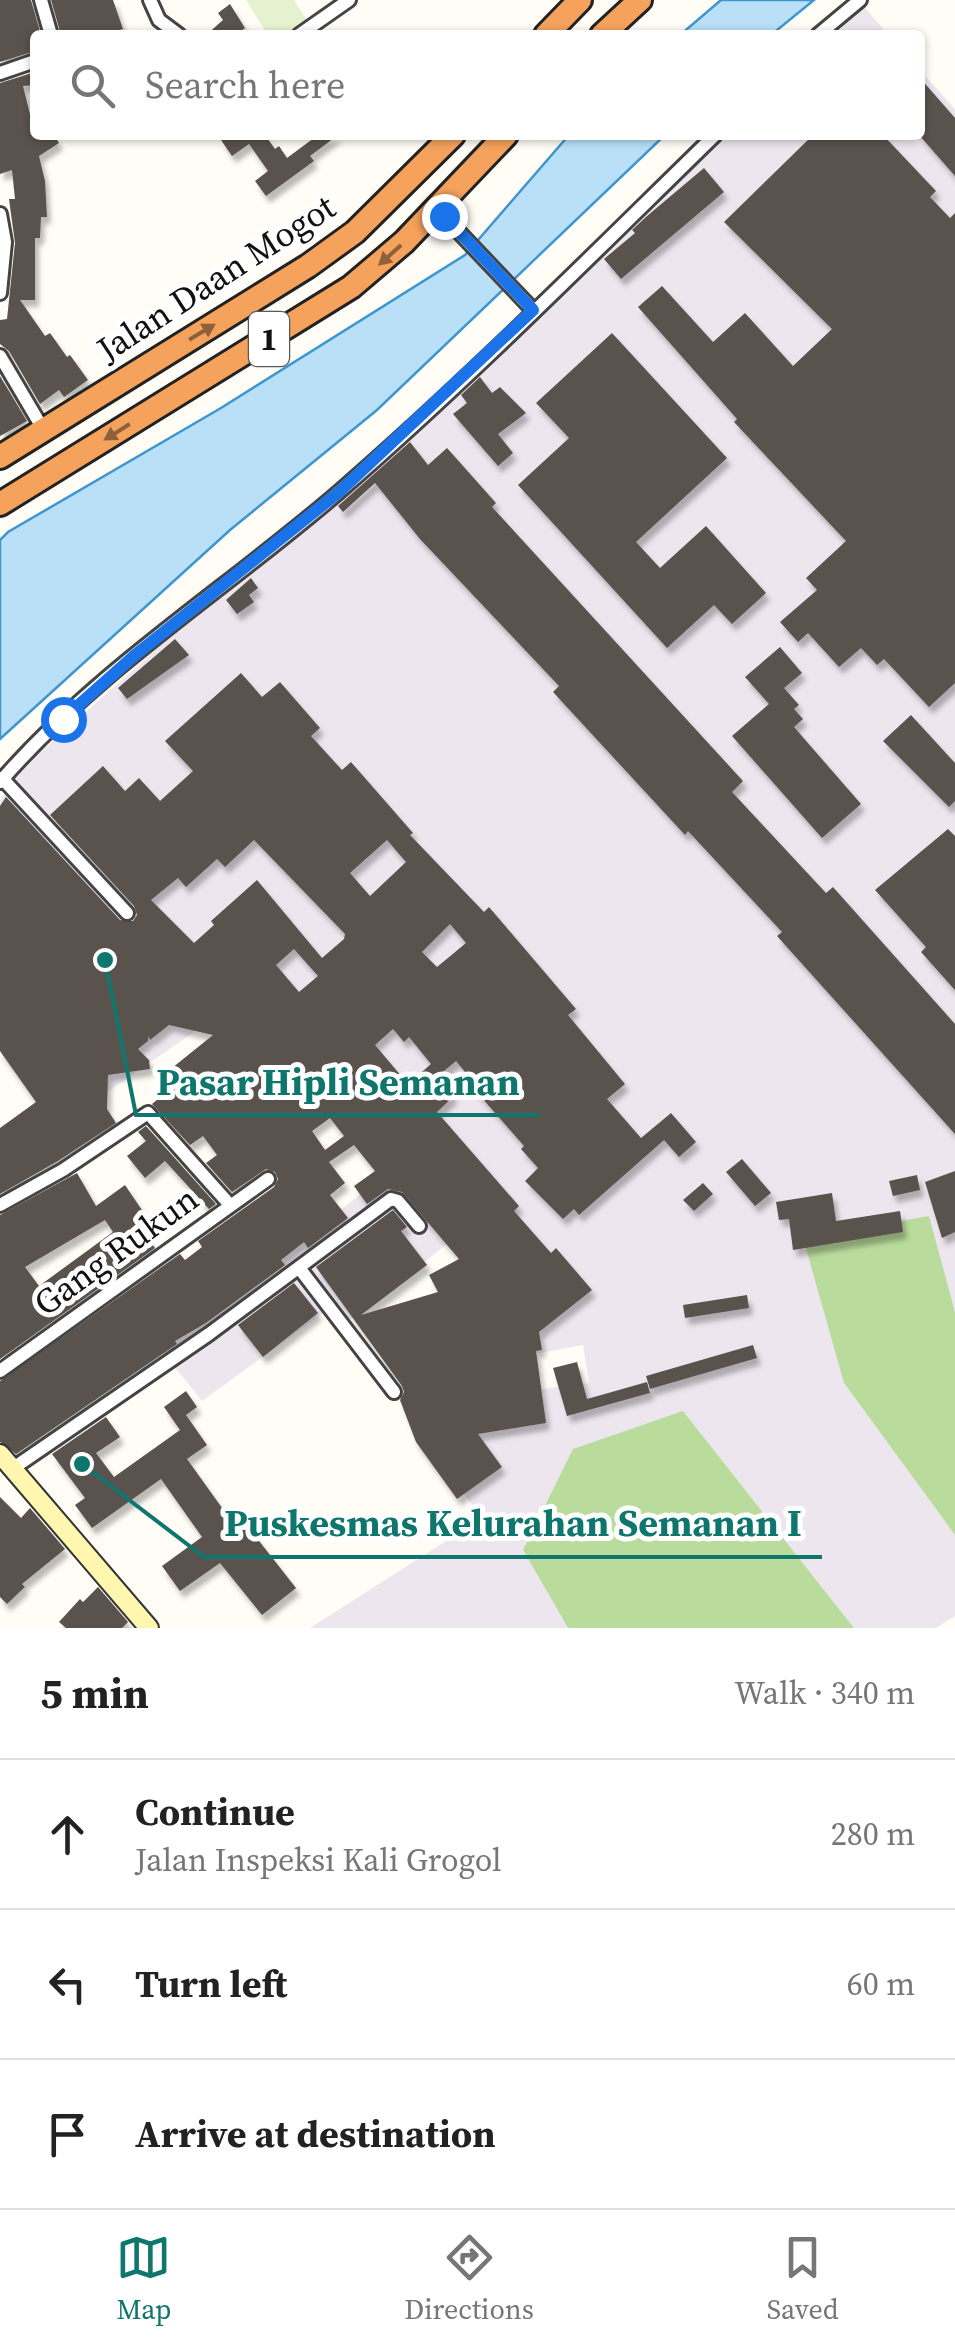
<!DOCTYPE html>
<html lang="en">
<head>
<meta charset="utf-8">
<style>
	body { margin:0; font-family:"Source Serif 4",serif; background:#f6f6f6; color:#222 }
	.stop { position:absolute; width:30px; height:30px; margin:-22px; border:8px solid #1a73e8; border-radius:50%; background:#fff }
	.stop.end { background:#1a73e8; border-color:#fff; box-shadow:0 2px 10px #0008 }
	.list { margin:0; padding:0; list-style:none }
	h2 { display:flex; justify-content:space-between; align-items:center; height:130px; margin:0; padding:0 40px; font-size:42px }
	h2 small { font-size:32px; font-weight:400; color:#767676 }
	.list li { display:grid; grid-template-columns:65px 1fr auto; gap:30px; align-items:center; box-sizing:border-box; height:150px; padding:0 40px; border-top:2px solid #e0e0e0 }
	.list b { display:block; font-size:38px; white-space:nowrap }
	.list p { margin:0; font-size:32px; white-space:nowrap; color:#767676 }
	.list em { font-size:32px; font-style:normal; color:#767676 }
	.icon { flex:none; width:55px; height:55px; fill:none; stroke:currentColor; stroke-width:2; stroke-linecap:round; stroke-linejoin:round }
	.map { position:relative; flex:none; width:955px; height:1628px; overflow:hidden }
	.search { position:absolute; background:#fff; box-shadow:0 2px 8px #0004; left:30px; right:30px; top:30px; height:110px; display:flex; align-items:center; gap:25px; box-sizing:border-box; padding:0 35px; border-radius:10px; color:#767676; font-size:38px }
	.sheet { height:580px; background:#fff }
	nav { display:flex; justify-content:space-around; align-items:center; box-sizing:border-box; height:140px; border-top:2px solid #e0e0e0; background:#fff; font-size:28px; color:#767676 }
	nav a { display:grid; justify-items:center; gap:5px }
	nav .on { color:#0f766e }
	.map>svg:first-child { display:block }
</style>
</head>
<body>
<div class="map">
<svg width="955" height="1628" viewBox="0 0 955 1628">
	<defs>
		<filter id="shadow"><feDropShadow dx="4" dy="7" stdDeviation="2.5" flood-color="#0004"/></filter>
	</defs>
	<rect width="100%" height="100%" fill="#fffdf5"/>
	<g fill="#eee6ef">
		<polygon points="864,7 889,35 834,35"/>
		<polygon points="920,70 955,109 955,1312 928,1217 844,1383 955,1535 955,1616 936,1628 854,1628 683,1411 523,1550 568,1628 310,1628 482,1518 418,1432 477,1398 589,1383 583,1345 501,1360 487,1293 450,1242 344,1324 330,1308 202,1401 162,1351 404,1160 262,985 61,1124 0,1047 0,801 26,765 484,359 726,135 920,135"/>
	</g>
	<g fill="#b9dc9c">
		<polygon points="929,1216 955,1312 955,1535 844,1383 803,1238"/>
		<polygon points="683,1411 854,1628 568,1628 523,1550 573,1449"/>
	</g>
	<polygon fill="#e6f2cf" points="246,0 294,0 314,31 308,35 268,35"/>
	<g fill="#b9e0f7" stroke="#3f96cf" stroke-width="2.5">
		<polygon points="721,0 814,0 771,35 680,35"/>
		<polygon points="569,135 665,135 377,410 230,530 0,739 0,540 8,532 221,408 465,255"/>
	</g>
	<g fill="#5a524d" fill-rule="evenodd" filter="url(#shadow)">
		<polygon points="0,0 31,0 41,35 35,35 35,51 0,62"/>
		<polygon points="51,0 113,0 123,29 101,35 61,35"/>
		<polygon points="230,4 245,28 235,35 206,35 223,20 218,13"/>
		<polygon points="35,72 35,85 23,86 35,135 54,135 59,143 39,156 45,181 47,217 41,217 40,238 35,238 35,300 20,300 45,336 50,333 67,357 70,355 88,380 64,397 59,390 40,404 9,351 0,344 0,320 7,319 15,243 9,199 15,199 12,170 0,174 0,83"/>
		<polygon points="920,78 955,118 955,176 920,136"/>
		<polygon points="229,135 265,135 275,149 279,146 287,158 318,135 338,135 310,156 314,161 266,196 255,181 268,171 249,144 232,156 221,140"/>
		<polygon points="813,135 883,135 936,191 930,197 950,218 955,213 955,683 929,707 884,659 877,665 861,648 839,667 808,633 798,642 780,622 817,590 806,578 846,541 734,422 737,419 638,307 662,286 713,342 745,313 793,366 832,329 724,222"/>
		<polygon points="704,168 724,192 621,279 604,259 635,233 632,230 647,216"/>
		<polygon points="612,333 727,458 636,542 660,568 706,526 766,593 732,624 714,605 667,648 518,485 569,438 536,403"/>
		<polygon points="0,376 27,421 0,436"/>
		<polygon points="480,377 492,393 500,387 526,413 498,434 513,453 498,466 453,414 467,403 461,395"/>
		<polygon points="410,442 428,465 447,448 496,503 492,507 743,781 732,792 826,893 833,887 955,1024 955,1134 777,936 782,932 688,831 685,835 553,692 559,686 420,539 375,483 343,512 338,506"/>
		<polygon points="251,578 258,588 249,595 254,602 237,614 226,600"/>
		<polygon points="175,639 189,655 127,699 118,688"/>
		<polygon points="780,647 802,673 784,688 799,705 794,709 803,719 794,727 861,804 822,838 732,736 769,704 745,677"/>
		<path d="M241 673 262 697 280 682 320 728 311 736 342 770 351 762 413 833 410 835 484 912 489 907 576 1009 568 1015 625 1084 607 1099 641 1138 671 1113 696 1142 679 1157 664 1140 579 1215 574 1209 563 1219 525 1181 538 1168 521 1149 524 1146 468 1082 471 1079 456 1061 437 1077 454 1096 437 1112 519 1206 514 1211 551 1253 556 1248 592 1290 539 1332 542 1350 536 1351 546 1423 478 1434 502 1467 457 1499 416 1442 400 1400 404 1392 402 1386 316 1267 393 1210 407 1227 401 1231 427 1265 361 1315 438 1292 429 1275 459 1259 402 1192 388 1189 367 1204 354 1186 375 1171 354 1145 329 1162 345 1183 330 1195 348 1218 308 1248 304 1242 281 1260 285 1265 206 1323 175 1341 177 1344 16 1454 0 1442V1381L180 1254 185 1260 202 1247 198 1241 274 1187 278 1179 275 1172 266 1169 232 1192 206 1163 217 1155 203 1136 190 1145 152 1104 181 1080 172 1068 213 1035 169 1025 150 1040 148 1036V1041L138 1049 149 1060 150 1069 108 1075 107 1109 116 1123 58 1161 0 1194V1128L36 1102 0 1051V806L6 797 120 920 133 921 137 915 134 906 50 815 103 766 125 791 139 778 160 801 193 771 165 741ZM254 840 345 934 344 939 322 958 257 880 211 921 214 925 194 943 151 900 178 878 186 887 217 859 225 867ZM387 840 406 862 370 896 350 873ZM450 924 466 943 437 967 422 952ZM294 949 318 976 299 992 276 965ZM393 1029 404 1042 409 1037 431 1064 408 1084 375 1045ZM330 1118 344 1136 325 1150 312 1131Z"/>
		<polygon points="911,715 955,763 955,801 949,807 883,741"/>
		<polygon points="948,829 955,836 955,990 921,952 926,947 875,890"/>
		<polygon points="146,1126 216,1204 209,1209 165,1161 145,1178 127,1156 146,1141 138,1132"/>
		<polygon points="742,1159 771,1193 755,1206 726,1172"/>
		<polygon points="955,1171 955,1232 942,1238 925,1182"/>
		<path d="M77 1173 96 1206 125 1185 150 1222 140 1228 155 1248 0 1359V1215ZM105 1220 113 1232 39 1286 25 1267Z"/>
		<polygon points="917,1175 920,1190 893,1196 889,1181"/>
		<polygon points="703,1183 713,1194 694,1211 683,1200"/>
		<polygon points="832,1193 836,1221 900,1211 903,1232 793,1250 789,1219 779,1220 776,1202"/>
		<polygon points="294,1283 318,1313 263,1357 238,1325"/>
		<polygon points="747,1295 749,1308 685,1318 683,1305"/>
		<polygon points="753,1345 757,1358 650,1389 646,1376"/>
		<polygon points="577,1362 587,1399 647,1382 650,1393 567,1416 553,1368"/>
		<polygon points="186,1391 197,1407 186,1415 207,1445 187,1459 230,1519 237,1513 296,1588 262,1615 220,1563 180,1591 162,1566 202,1537 161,1479 92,1528 75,1505 85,1498 52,1454 106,1417 120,1437 96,1453 114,1477 180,1430 164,1407"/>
		<polygon points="0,1497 21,1518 30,1508 65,1549 22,1584 25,1587 7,1604 0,1597"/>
		<polygon points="98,1587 128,1622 122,1628 66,1628 59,1622 80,1599 83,1602"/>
	</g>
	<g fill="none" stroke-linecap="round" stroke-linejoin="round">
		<defs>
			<g id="street">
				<polyline points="41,0 51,35"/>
				<polyline points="150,0 159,20 179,35"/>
				<polyline points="299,35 349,0"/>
				<polyline points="818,35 860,0"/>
				<polyline points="0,73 35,61"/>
				<polyline points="437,209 533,310"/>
				<polyline points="0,214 5,242 0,293"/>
				<polyline points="0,356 43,429"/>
				<polyline points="2,778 127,913"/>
				<path d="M0 782C98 669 228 588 340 491 470 378 592 255 715 135"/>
				<polyline points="0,1205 63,1170 148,1113 230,1205"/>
				<polyline points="300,1269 394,1392"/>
				<polyline points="0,1371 268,1179"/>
				<polyline points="12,1469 209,1334 391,1199 398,1201 419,1226"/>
			</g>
			<polyline id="secondary" points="0,1454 149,1628"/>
			<g id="highway">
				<polyline points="546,35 580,0"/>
				<polyline points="602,35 640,0"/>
				<polyline points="0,457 308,266 355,232 453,135"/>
				<polyline points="0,504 351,287 404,242 506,135"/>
			</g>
		</defs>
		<use href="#street" stroke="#444" stroke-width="18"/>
		<use href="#secondary" stroke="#333" stroke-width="22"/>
		<use href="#highway" stroke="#222" stroke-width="28"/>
		<use href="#street" stroke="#fff" stroke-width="12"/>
		<use href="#secondary" stroke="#fff6b0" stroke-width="18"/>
		<use href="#highway" stroke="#f5a25d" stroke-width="22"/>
	</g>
	<defs><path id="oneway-solid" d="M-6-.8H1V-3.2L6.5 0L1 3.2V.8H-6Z" transform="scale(2.5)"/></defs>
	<g fill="#8e613b">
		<use href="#oneway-solid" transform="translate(390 255) rotate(138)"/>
		<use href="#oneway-solid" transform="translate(202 332) rotate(-31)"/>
		<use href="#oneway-solid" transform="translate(117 432) rotate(148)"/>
	</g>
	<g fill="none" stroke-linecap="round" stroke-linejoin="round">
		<polyline stroke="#1a73e8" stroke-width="12" points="63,719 134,656 339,492 533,310 444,216"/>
	</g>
	<g text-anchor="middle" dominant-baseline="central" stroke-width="10" stroke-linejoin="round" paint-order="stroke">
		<rect fill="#fff" stroke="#585858" stroke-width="2.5" x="249" y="312" width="40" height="54" rx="8"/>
		<g font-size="32" font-weight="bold" fill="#111">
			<text x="269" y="339">1</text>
		</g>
		<g font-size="35" fill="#111" stroke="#fff">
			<text transform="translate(216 278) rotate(-33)">Jalan Daan Mogot</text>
			<text transform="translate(116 1251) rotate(-36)">Gang Rukun</text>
		</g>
	</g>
	<path fill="none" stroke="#0f766e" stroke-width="4" d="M105 960L136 1115H540M82 1464L204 1557H822"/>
	<g fill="#0f766e" stroke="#fff" stroke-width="4">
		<circle cx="105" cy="960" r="10"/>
		<circle cx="82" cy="1464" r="10"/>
	</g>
	<g font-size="38" text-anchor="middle" font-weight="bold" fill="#0f766e" stroke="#fff" stroke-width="10" stroke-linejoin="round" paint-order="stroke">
		<text x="338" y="1095">Pasar Hipli Semanan</text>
		<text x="513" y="1536">Puskesmas Kelurahan Semanan I</text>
	</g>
</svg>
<div class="stop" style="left:63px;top:719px"></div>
<div class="stop end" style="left:444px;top:216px"></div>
<div class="search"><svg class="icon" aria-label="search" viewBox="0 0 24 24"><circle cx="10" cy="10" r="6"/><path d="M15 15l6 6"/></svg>Search here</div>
</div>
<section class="sheet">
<h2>5 min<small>Walk · 340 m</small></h2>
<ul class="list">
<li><svg class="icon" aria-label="ahead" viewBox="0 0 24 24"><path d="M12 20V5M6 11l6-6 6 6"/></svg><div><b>Continue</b><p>Jalan Inspeksi Kali Grogol</p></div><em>280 m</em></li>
<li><svg class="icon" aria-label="left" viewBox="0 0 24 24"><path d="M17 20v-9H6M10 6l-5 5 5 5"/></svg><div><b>Turn left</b></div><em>60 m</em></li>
<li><svg class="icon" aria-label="arrive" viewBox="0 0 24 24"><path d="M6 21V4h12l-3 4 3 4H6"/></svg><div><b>Arrive at destination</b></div></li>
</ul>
</section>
<nav>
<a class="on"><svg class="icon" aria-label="map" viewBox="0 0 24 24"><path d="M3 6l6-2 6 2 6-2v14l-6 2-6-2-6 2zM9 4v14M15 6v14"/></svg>Map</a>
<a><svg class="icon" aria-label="directions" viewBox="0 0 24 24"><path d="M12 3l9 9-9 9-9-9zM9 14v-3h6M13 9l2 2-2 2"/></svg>Directions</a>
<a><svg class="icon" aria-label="saved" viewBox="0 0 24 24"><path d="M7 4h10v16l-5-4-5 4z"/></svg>Saved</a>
</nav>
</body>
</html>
